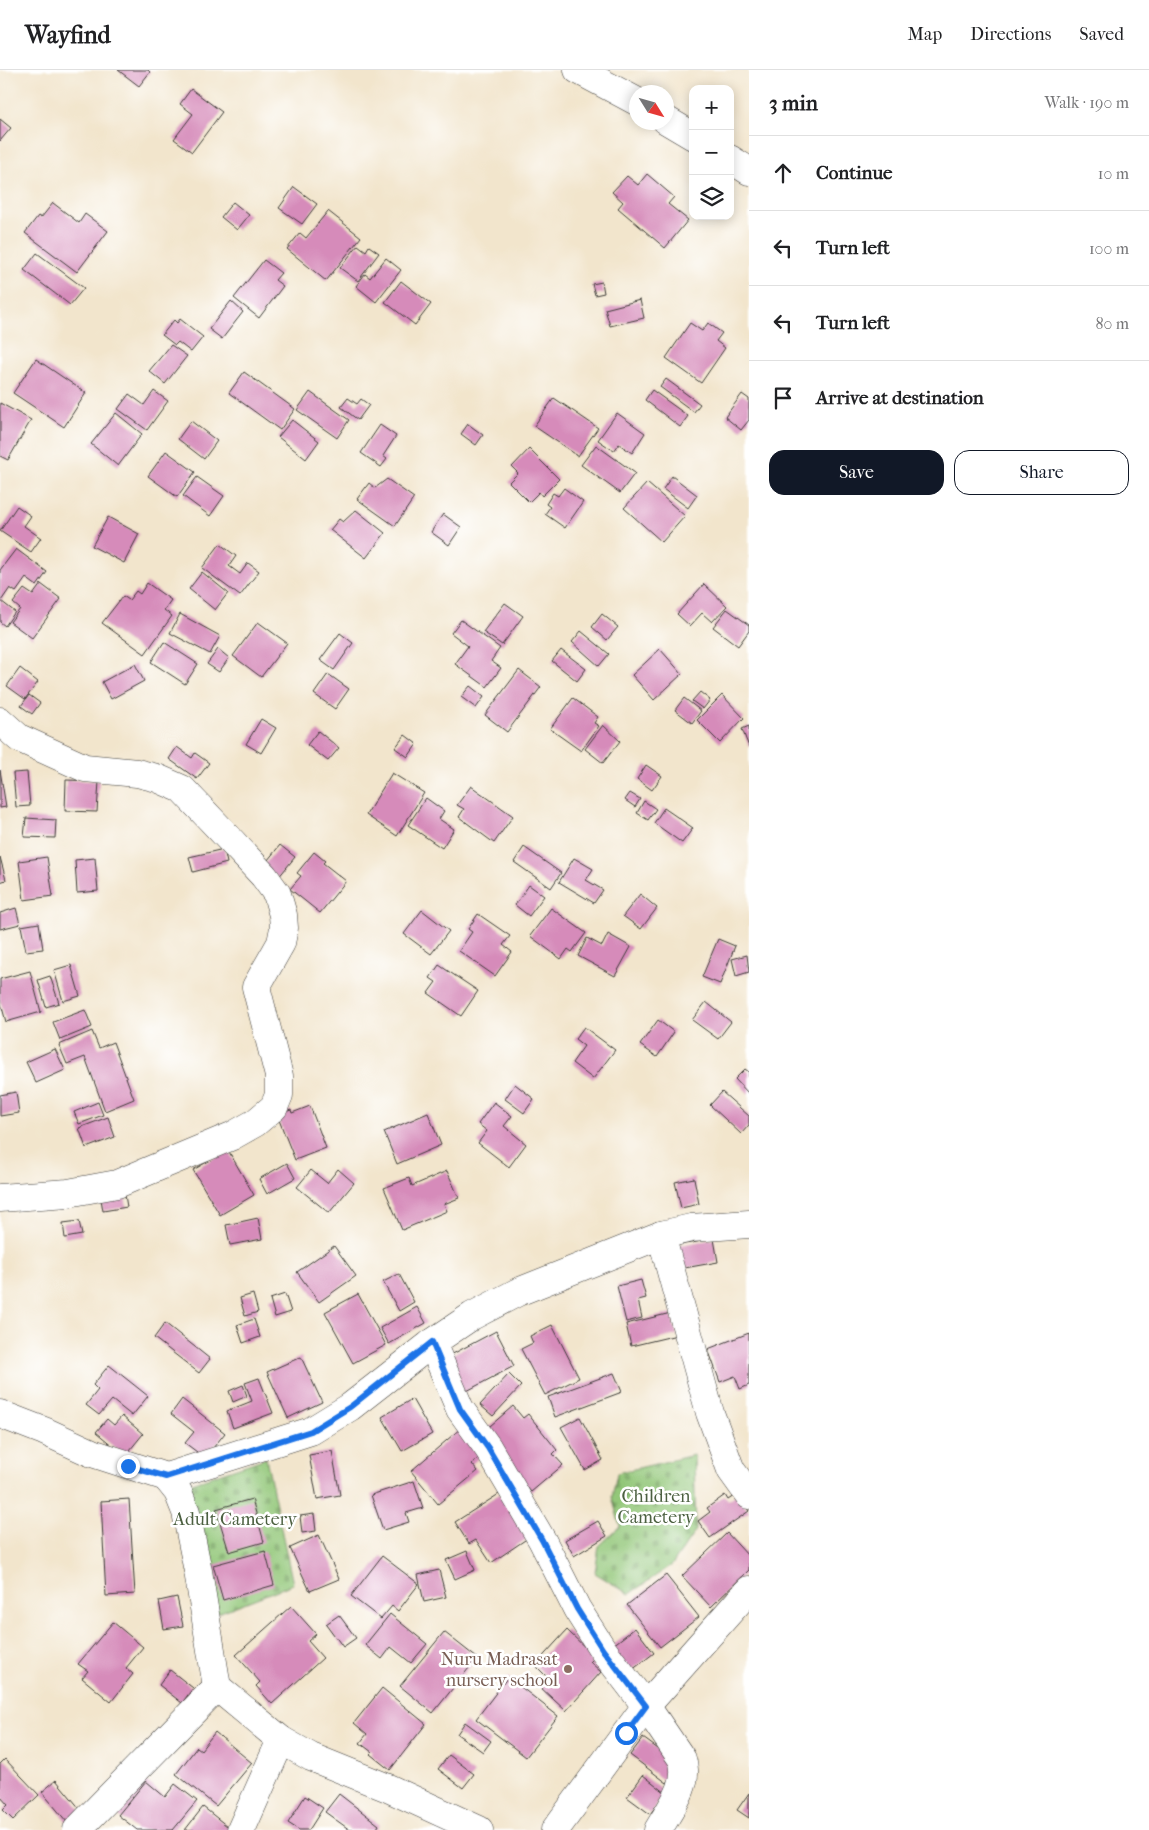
<!DOCTYPE html>
<html lang="en">
<head>
<meta charset="utf-8">
<style>
	body { margin:0; font-family:"IM FELL French Canon",serif; background:#f2f2f2; color:#202124 }
	.controls { position:absolute; right:15px; top:15px; display:grid; overflow:hidden; border-radius:10px; box-shadow:0 2px 12px #0003 }
	.controls button { width:45px; height:45px; display:grid; place-items:center; padding:0; border:0; border-bottom:1px solid #e0e0e0; background:#fff; color:#202124; font:25px sans-serif }
	.compass { position:absolute; left:629px; top:15px; width:45px; height:45px; border-radius:50%; background:#fff; box-shadow:0 2px 12px #0003; rotate:127deg }
	.stop { position:absolute; width:15px; height:15px; margin:-11px; border:4px solid #1a73e8; border-radius:50%; background:#fff }
	.stop.end { background:#1a73e8; border-color:#fff; box-shadow:0 1px 5px #0008 }
	.list { margin:0; padding:0; list-style:none }
	h2 { display:flex; justify-content:space-between; align-items:center; height:65px; margin:0; padding:0 20px; font-size:21px }
	h2 small { font-size:16px; font-weight:400; color:#757577 }
	.list li { display:grid; grid-template-columns:32px 1fr auto; gap:15px; align-items:center; box-sizing:border-box; height:75px; padding:0 20px; border-top:1px solid #e0e0e0 }
	.list b { display:block; font-size:19px; white-space:nowrap }
	.list em { font-size:16px; font-style:normal; color:#757577 }
	.actions { display:flex; gap:10px; padding:15px 20px }
	.actions a { flex:1; padding:11px 0; border:1px solid #111827; border-radius:15px; text-align:center; font-size:18px; color:#111827 }
	.actions .main { background:#111827; color:#fff }
	.icon { flex:none; width:28px; height:28px; fill:none; stroke:currentColor; stroke-width:2; stroke-linecap:round; stroke-linejoin:round }
	.map { position:relative; flex:none; width:749px; height:1760px; overflow:hidden }
	header { display:flex; align-items:center; gap:30px; box-sizing:border-box; height:70px; padding:0 25px; background:#fff; border-bottom:1px solid #e0e0e0 }
	header strong { font-size:24px }
	nav { display:flex; gap:28px; margin-inline-start:auto; font-size:18px }
	main { display:flex }
	aside { flex:1; background:#fff }
	.map>svg:first-child { display:block }
</style>
</head>
<body>
<header>
<strong>Wayfind</strong>
<nav><a>Map</a><a>Directions</a><a>Saved</a></nav>
</header>
<main>
<div class="map">
<svg width="749" height="1760" viewBox="0 0 749 1760">
	<defs>
		<pattern id="cemetery-stones" width="16" height="16" patternUnits="userSpaceOnUse" patternTransform="scale(1.25)"><rect width="16" height="16" fill="#93c779"/><path d="M2 7V4a2 2 0 0 1 4 0v3zM10 15v-3a2 2 0 0 1 4 0v3z" fill="#7eaa68"/></pattern>
	</defs>
	<rect width="100%" height="100%" fill="#fff"/>
	<filter id="ink" filterUnits="userSpaceOnUse"><feTurbulence type="fractalNoise" baseFrequency=".02" numOctaves="2"/><feDisplacementMap in="SourceGraphic" scale="10" xChannelSelector="R" yChannelSelector="G"/><feConvolveMatrix kernelMatrix="1 2 1 2 8 2 1 2 1" color-interpolation-filters="sRGB"/></filter>
	<filter id="wash" filterUnits="userSpaceOnUse"><feTurbulence type="fractalNoise" baseFrequency=".0096" numOctaves="4" result="noise"/><feDisplacementMap in="SourceGraphic" scale="20" xChannelSelector="R" yChannelSelector="G"/><feGaussianBlur stdDeviation="1.12" result="paint"/><feColorMatrix in="noise" values="0 0 0 0 0 0 0 0 0 0 0 0 0 0 0 0 0 1.4 0 .05"/><feComposite in="paint" operator="in"/></filter>
	<g filter="url(#wash)">
		<rect width="100%" height="100%" fill="#f2e5cc"/>
		<g fill="url(#cemetery-stones)" stroke="#58724a">
			<polygon points="694,1385 696,1460 672,1495 629,1524 595,1503 599,1476 620,1456 612,1427 617,1403"/>
			<polygon points="266,1388 293,1514 213,1545 183,1416"/>
		</g>
		<g id="blocks">
			<g fill="#d68bba">
				<polygon points="118,0 148,0 150,2 139,16"/>
				<polygon points="191,19 222,42 192,82 174,69 193,44 180,34"/>
				<polygon points="0,49 11,58 0,71"/>
				<polygon points="647,104 674,127 668,134 688,150 665,178 618,138 623,132 612,122 627,106 638,115"/>
				<polygon points="294,117 317,134 302,154 279,138"/>
				<polygon points="233,132 249,145 237,160 221,147"/>
				<polygon points="53,133 79,153 85,144 108,161 77,202 25,163 38,146 41,148"/>
				<polygon points="328,141 361,167 326,211 287,179 300,163 306,168"/>
				<polygon points="358,175 366,181 369,176 379,183 358,211 340,198"/>
				<polygon points="37,183 84,218 70,235 24,200"/>
				<polygon points="386,188 401,200 376,232 356,216 365,204 370,208"/>
				<polygon points="264,190 281,203 275,210 283,216 259,248 234,228"/>
				<polygon points="401,211 431,234 415,255 385,232"/>
				<polygon points="602,212 604,223 595,225 592,214"/>
				<polygon points="640,230 644,248 610,256 605,239"/>
				<polygon points="231,231 243,242 222,269 209,259"/>
				<polygon points="180,249 203,267 191,282 178,272 175,275 162,265 174,250 177,253"/>
				<polygon points="690,253 702,261 708,253 722,263 716,271 725,278 701,313 666,288"/>
				<polygon points="171,275 187,286 165,314 149,301"/>
				<polygon points="36,289 86,323 64,357 13,323"/>
				<polygon points="244,302 295,339 280,360 229,323"/>
				<polygon points="666,309 700,334 694,342 660,317"/>
				<polygon points="652,320 688,346 680,357 645,330"/>
				<polygon points="154,321 168,331 147,360 118,339 129,324 144,335"/>
				<polygon points="310,322 349,350 337,368 297,340"/>
				<polygon points="742,324 749,329 749,350 741,360 725,347"/>
				<polygon points="348,328 357,334 361,329 369,335 358,350 341,337"/>
				<polygon points="554,328 598,358 578,386 534,356"/>
				<polygon points="0,333 31,350 8,390 0,386"/>
				<polygon points="116,343 142,364 118,396 91,374"/>
				<polygon points="617,343 645,363 632,383 619,374 614,381 598,370"/>
				<polygon points="292,350 319,371 306,389 278,367"/>
				<polygon points="191,351 217,371 204,389 178,369"/>
				<polygon points="468,354 483,365 476,375 461,364"/>
				<polygon points="380,355 396,366 383,386 387,389 381,397 361,383"/>
				<polygon points="596,375 635,403 620,423 581,395"/>
				<polygon points="529,379 559,409 542,426 539,422 529,432 509,412 518,403 512,397"/>
				<polygon points="166,381 195,402 177,427 148,406"/>
				<polygon points="672,406 697,425 688,438 663,419"/>
				<polygon points="197,407 224,426 210,446 183,426"/>
				<polygon points="387,409 414,428 395,456 357,429 369,413 375,418"/>
				<polygon points="647,413 685,446 662,472 624,438"/>
				<polygon points="564,418 583,432 565,458 545,444 550,437 546,434 553,423 558,426"/>
				<polygon points="17,436 31,446 24,456 41,468 31,482 0,461"/>
				<polygon points="356,440 385,463 366,488 330,460 339,449 343,452"/>
				<polygon points="443,444 461,457 449,475 431,462"/>
				<polygon points="108,447 139,464 124,493 92,476"/>
				<polygon points="220,474 236,486 229,496 240,504 248,493 259,501 240,526 202,498"/>
				<polygon points="16,479 47,502 37,516 26,508 16,522 10,518 1,531 15,542 5,556 0,552 0,500"/>
				<polygon points="202,502 228,523 215,540 189,519"/>
				<polygon points="147,513 171,530 164,540 172,546 145,584 102,553 123,526 129,530 136,521 140,524"/>
				<polygon points="41,514 61,529 32,568 10,552 20,539 13,533 24,519 33,525"/>
				<polygon points="704,514 727,536 712,552 702,543 690,556 677,544"/>
				<polygon points="505,533 523,546 502,575 483,562"/>
				<polygon points="727,539 749,555 749,561 738,576 713,557"/>
				<polygon points="180,544 220,566 210,584 170,563"/>
				<polygon points="602,544 618,557 607,570 592,557"/>
				<polygon points="461,550 500,578 491,591 501,598 487,617 455,594 468,576 451,563"/>
				<polygon points="258,552 287,573 261,607 233,586"/>
				<polygon points="581,561 609,584 599,596 572,572"/>
				<polygon points="340,563 353,573 334,600 320,590"/>
				<polygon points="164,572 198,594 185,614 151,592"/>
				<polygon points="218,579 229,588 219,602 207,594"/>
				<polygon points="660,579 682,604 654,630 632,605"/>
				<polygon points="561,580 586,599 577,611 552,591"/>
				<polygon points="135,594 144,611 111,629 102,612"/>
				<polygon points="20,598 38,612 25,629 7,616"/>
				<polygon points="519,600 541,617 507,662 485,645"/>
				<polygon points="328,604 349,619 335,639 314,624"/>
				<polygon points="470,616 484,627 476,638 461,627"/>
				<polygon points="700,622 710,630 703,639 692,631"/>
				<polygon points="29,625 40,633 32,644 21,636"/>
				<polygon points="722,625 744,648 720,673 697,650"/>
				<polygon points="573,628 598,647 594,653 599,656 581,681 550,659"/>
				<polygon points="684,628 701,641 692,653 675,640"/>
				<polygon points="261,649 276,658 261,683 246,674"/>
				<polygon points="603,655 620,671 603,693 585,679"/>
				<polygon points="749,656 749,677 742,659"/>
				<polygon points="318,661 339,678 328,691 307,675"/>
				<polygon points="405,665 417,674 408,687 395,678"/>
				<polygon points="177,677 192,688 195,683 209,693 197,709 169,689"/>
				<polygon points="646,695 662,706 652,720 637,709"/>
				<polygon points="0,700 6,737 0,738"/>
				<polygon points="27,702 30,736 16,737 13,703"/>
				<polygon points="392,703 424,723 397,766 366,745"/>
				<polygon points="66,710 99,711 97,742 65,741"/>
				<polygon points="471,716 513,746 494,773 459,747 464,739 457,735"/>
				<polygon points="630,723 640,729 635,737 625,730"/>
				<polygon points="426,728 444,741 439,749 454,759 442,778 408,755"/>
				<polygon points="644,731 656,739 648,750 637,743"/>
				<polygon points="664,738 693,758 682,773 654,753"/>
				<polygon points="26,748 56,750 55,768 24,767"/>
				<polygon points="280,775 295,787 278,808 263,796"/>
				<polygon points="524,777 561,803 551,818 514,792"/>
				<polygon points="224,779 227,793 193,802 189,787"/>
				<polygon points="314,782 325,791 323,793 346,811 320,843 290,819 301,806 297,803"/>
				<polygon points="0,787 6,810 0,812"/>
				<polygon points="47,787 53,826 24,830 19,791"/>
				<polygon points="95,788 98,821 77,823 75,790"/>
				<polygon points="574,788 593,799 586,810 603,820 594,833 559,812"/>
				<polygon points="529,815 544,826 529,846 515,835"/>
				<polygon points="640,824 657,838 641,859 623,846"/>
				<polygon points="16,838 20,854 0,859 0,843"/>
				<polygon points="551,838 586,863 572,882 568,879 561,889 530,866"/>
				<polygon points="422,840 449,861 431,884 404,864"/>
				<polygon points="478,844 510,866 503,875 512,882 495,906 459,881 472,862 468,859"/>
				<polygon points="39,853 43,879 26,881 21,856"/>
				<polygon points="608,864 631,877 615,906 578,886 587,868 602,876"/>
				<polygon points="718,869 735,876 720,914 702,907"/>
				<polygon points="747,885 749,902 736,906 732,889"/>
				<polygon points="71,895 80,926 63,931 54,900"/>
				<polygon points="439,895 478,921 461,946 428,923 436,912 430,908"/>
				<polygon points="30,901 41,942 6,952 0,930 0,909"/>
				<polygon points="50,906 59,933 46,937 38,910"/>
				<polygon points="706,932 731,952 718,969 692,950"/>
				<polygon points="85,940 92,957 60,970 53,952"/>
				<polygon points="658,950 674,962 657,987 640,975"/>
				<polygon points="584,957 615,980 593,1009 572,993 584,976 575,969"/>
				<polygon points="92,961 99,978 113,972 134,1029 105,1041 85,987 67,994 59,975"/>
				<polygon points="55,979 65,1000 36,1013 26,992"/>
				<polygon points="745,999 749,1002 749,1024 735,1009"/>
				<polygon points="515,1014 534,1029 524,1043 505,1029"/>
				<polygon points="16,1022 19,1043 0,1046 0,1025"/>
				<polygon points="722,1022 749,1046 749,1055 741,1064 710,1035"/>
				<polygon points="98,1032 103,1045 79,1054 74,1042"/>
				<polygon points="494,1032 512,1046 504,1056 526,1074 509,1097 478,1073 487,1061 478,1054"/>
				<polygon points="310,1036 326,1078 295,1090 277,1045 291,1040 292,1043"/>
				<polygon points="428,1043 441,1075 397,1094 384,1062"/>
				<polygon points="108,1047 115,1067 86,1078 79,1058"/>
				<polygon points="228,1080 254,1125 220,1145 193,1100"/>
				<polygon points="287,1093 295,1108 267,1124 259,1109"/>
				<polygon points="338,1099 354,1113 329,1143 297,1117 311,1100 327,1113"/>
				<polygon points="447,1101 459,1128 444,1134 447,1141 402,1160 384,1118 409,1108 412,1116"/>
				<polygon points="694,1108 699,1134 681,1138 675,1112"/>
				<polygon points="125,1125 127,1137 103,1141 101,1129"/>
				<polygon points="258,1148 262,1169 230,1175 226,1155"/>
				<polygon points="79,1151 82,1165 65,1168 63,1153"/>
				<polygon points="714,1169 718,1192 679,1199 674,1176"/>
				<polygon points="334,1176 356,1206 319,1232 297,1202"/>
				<polygon points="399,1204 414,1232 399,1241 383,1212"/>
				<polygon points="641,1210 646,1228 638,1230 642,1248 626,1252 617,1216"/>
				<polygon points="253,1224 258,1242 245,1246 240,1228"/>
				<polygon points="285,1224 291,1242 275,1247 270,1229"/>
				<polygon points="358,1224 386,1275 353,1293 325,1242"/>
				<polygon points="417,1237 426,1253 389,1274 380,1258"/>
				<polygon points="671,1243 677,1265 631,1276 626,1254"/>
				<polygon points="254,1249 260,1267 243,1273 237,1255"/>
				<polygon points="165,1253 210,1289 199,1303 154,1268"/>
				<polygon points="552,1255 579,1308 545,1325 521,1279 533,1273 530,1266"/>
				<polygon points="496,1261 514,1296 463,1323 445,1288"/>
				<polygon points="749,1263 749,1315 740,1319 735,1306 720,1312 708,1279"/>
				<polygon points="301,1287 322,1332 288,1348 267,1302"/>
				<polygon points="109,1295 148,1326 132,1346 112,1330 99,1345 86,1335 98,1320 93,1315"/>
				<polygon points="614,1303 622,1322 555,1347 548,1327"/>
				<polygon points="509,1304 521,1316 493,1346 480,1335"/>
				<polygon points="259,1308 273,1343 233,1358 227,1341 252,1331 245,1313"/>
				<polygon points="243,1315 247,1326 233,1332 229,1321"/>
				<polygon points="182,1329 225,1363 205,1388 185,1373 194,1362 171,1344"/>
				<polygon points="412,1329 432,1364 402,1381 382,1347"/>
				<polygon points="513,1336 523,1348 528,1344 557,1380 553,1384 563,1395 531,1422 482,1363"/>
				<polygon points="122,1346 143,1364 125,1386 96,1362 107,1349 114,1355"/>
				<polygon points="580,1347 603,1390 585,1400 561,1357"/>
				<polygon points="461,1358 483,1384 472,1394 478,1401 438,1434 411,1401"/>
				<polygon points="332,1381 340,1425 317,1429 309,1385"/>
				<polygon points="414,1411 423,1438 406,1443 409,1452 383,1460 371,1425"/>
				<polygon points="499,1424 528,1468 491,1493 476,1470 469,1474 455,1452"/>
				<polygon points="737,1424 749,1441 710,1468 698,1451 710,1442 707,1438 725,1425 728,1430"/>
				<polygon points="129,1429 135,1524 106,1526 101,1431"/>
				<polygon points="252,1429 264,1472 229,1482 216,1439"/>
				<polygon points="314,1444 316,1461 302,1463 300,1446"/>
				<polygon points="598,1451 607,1466 574,1486 565,1470"/>
				<polygon points="727,1463 749,1487 749,1500 711,1537 682,1506"/>
				<polygon points="319,1465 339,1509 310,1521 290,1478"/>
				<polygon points="265,1481 274,1515 223,1530 213,1495"/>
				<polygon points="467,1481 475,1500 455,1509 446,1490"/>
				<polygon points="382,1486 419,1514 398,1541 392,1536 381,1549 351,1526"/>
				<polygon points="439,1500 446,1527 424,1532 418,1505"/>
				<polygon points="666,1505 699,1547 660,1577 627,1535"/>
				<polygon points="177,1527 183,1556 164,1559 159,1531"/>
				<polygon points="291,1536 316,1564 308,1571 323,1588 272,1634 256,1616 260,1612 236,1585"/>
				<polygon points="390,1544 427,1574 411,1593 391,1577 382,1589 365,1575"/>
				<polygon points="339,1545 356,1568 343,1577 326,1554"/>
				<polygon points="113,1552 143,1577 126,1598 133,1604 111,1632 82,1608 88,1601 78,1594"/>
				<polygon points="635,1558 654,1583 627,1604 608,1579"/>
				<polygon points="567,1560 595,1587 590,1592 601,1602 566,1641 540,1617 548,1608 535,1595"/>
				<polygon points="444,1562 477,1588 433,1643 400,1616"/>
				<polygon points="170,1600 193,1618 182,1633 159,1615"/>
				<polygon points="508,1607 558,1646 526,1687 476,1649"/>
				<polygon points="382,1618 426,1654 390,1700 370,1684 372,1682 360,1673 367,1664 354,1653"/>
				<polygon points="465,1652 491,1671 483,1682 457,1664"/>
				<polygon points="215,1662 252,1693 216,1736 176,1704 197,1677 201,1680"/>
				<polygon points="643,1668 680,1695 667,1713 630,1685"/>
				<polygon points="449,1685 474,1704 463,1718 438,1699"/>
				<polygon points="5,1689 39,1725 13,1750 3,1740 8,1735 0,1726 0,1694"/>
				<polygon points="643,1705 666,1723 650,1744 627,1727"/>
				<polygon points="56,1710 81,1740 67,1752 42,1722"/>
				<polygon points="146,1711 165,1727 175,1714 197,1731 173,1760 137,1760 118,1745"/>
				<polygon points="749,1723 749,1748 737,1740"/>
				<polygon points="339,1724 379,1755 376,1760 350,1760 325,1742"/>
				<polygon points="305,1726 323,1738 309,1760 299,1760 288,1753"/>
				<polygon points="203,1737 232,1760 185,1760"/>
			</g>
		</g>
	</g>
	<g filter="url(#ink)">
		<use href="#blocks" fill-opacity="0" stroke="#3c3a36" stroke-width="1"/>
		<g fill="none" stroke-linecap="round" stroke-linejoin="round">
			<defs>
				<g id="minor">
					<polyline points="578,0 636,31"/>
					<polyline points="666,50 693,66"/>
					<polyline points="730,89 749,101"/>
					<polyline points="0,651 19,668 85,698 137,703 157,708 182,719 221,760 264,806 277,824 283,845 284,858 281,873 256,917 279,1006 279,1025 274,1037 255,1053 232,1066 117,1114 68,1123 0,1128"/>
					<polyline points="661,1165 710,1343 731,1400 749,1425"/>
					<path d="M432 1273 460 1339 488 1378 542 1470 577 1539 603 1580 646 1636 682 1689C691 1713 670 1739 658 1760"/>
					<polyline points="0,1344 44,1361 92,1383 166,1407 311,1361 350,1337 432,1273 472,1246 518,1222 661,1165 691,1158 749,1154"/>
					<polyline points="166,1407 178,1422 186,1442 198,1501 217,1617 281,1670 311,1687 388,1718 479,1760"/>
					<polyline points="77,1760 217,1617"/>
					<polyline points="241,1760 281,1670"/>
					<polyline points="555,1760 646,1636 749,1520"/>
				</g>
			</defs>
			<use href="#minor" stroke="#3c3a36" stroke-width="29"/>
			<use href="#minor" stroke="#fff" stroke-width="28"/>
		</g>
	</g>
	<g fill="none" stroke-linecap="round" stroke-linejoin="round" filter="url(#ink)">
		<polyline stroke="#1a73e8" stroke-width="6" points="128,1396 166,1407 311,1361 350,1337 432,1272 460,1339 488,1378 542,1470 577,1539 603,1580 646,1636 626,1663"/>
	</g>
	<circle fill="#8d6e63" stroke="#fff" stroke-width="2" cx="568" cy="1599" r="5"/>
	<g text-anchor="middle" dominant-baseline="central" stroke-width="5" stroke-linejoin="round" paint-order="stroke">
		<g font-size="18" fill="#4c6041" stroke="#fff">
			<text x="656" y="1426">Children<tspan x="656" dy="21">Cametery</tspan></text>
			<text x="235" y="1449">Adult Cametery</text>
		</g>
		<g font-size="18" fill="#785e54" stroke="#fff" text-anchor="end">
			<text x="558" y="1589">Nuru Madrasat<tspan x="558" dy="21">nursery school</tspan></text>
		</g>
	</g>
</svg>
<div class="controls">
<button>+</button>
<button>−</button>
<button><svg class="icon" aria-label="layers" viewBox="0 0 24 24"><path d="M12 4l9 5-9 5-9-5zM3 14l9 5 9-5"/></svg></button>
</div>
<svg class="compass" viewBox="-18 -18 36 36"><path d="M0-13l5 13h-10z" fill="#e53935"/><path d="M0 13l5-13h-10z" fill="#757577"/></svg>
<div class="stop" style="left:626px;top:1663px"></div>
<div class="stop end" style="left:128px;top:1396px"></div>
</div>
<aside>
<h2>3 min<small>Walk · 190 m</small></h2>
<ul class="list">
<li><svg class="icon" aria-label="ahead" viewBox="0 0 24 24"><path d="M12 20V5M6 11l6-6 6 6"/></svg><div><b>Continue</b></div><em>10 m</em></li>
<li><svg class="icon" aria-label="left" viewBox="0 0 24 24"><path d="M17 20v-9H6M10 6l-5 5 5 5"/></svg><div><b>Turn left</b></div><em>100 m</em></li>
<li><svg class="icon" aria-label="left" viewBox="0 0 24 24"><path d="M17 20v-9H6M10 6l-5 5 5 5"/></svg><div><b>Turn left</b></div><em>80 m</em></li>
<li><svg class="icon" aria-label="arrive" viewBox="0 0 24 24"><path d="M6 21V4h12l-3 4 3 4H6"/></svg><div><b>Arrive at destination</b></div></li>
</ul>
<div class="actions"><a class="main">Save</a><a>Share</a></div>
</aside>
</main>
</body>
</html>
